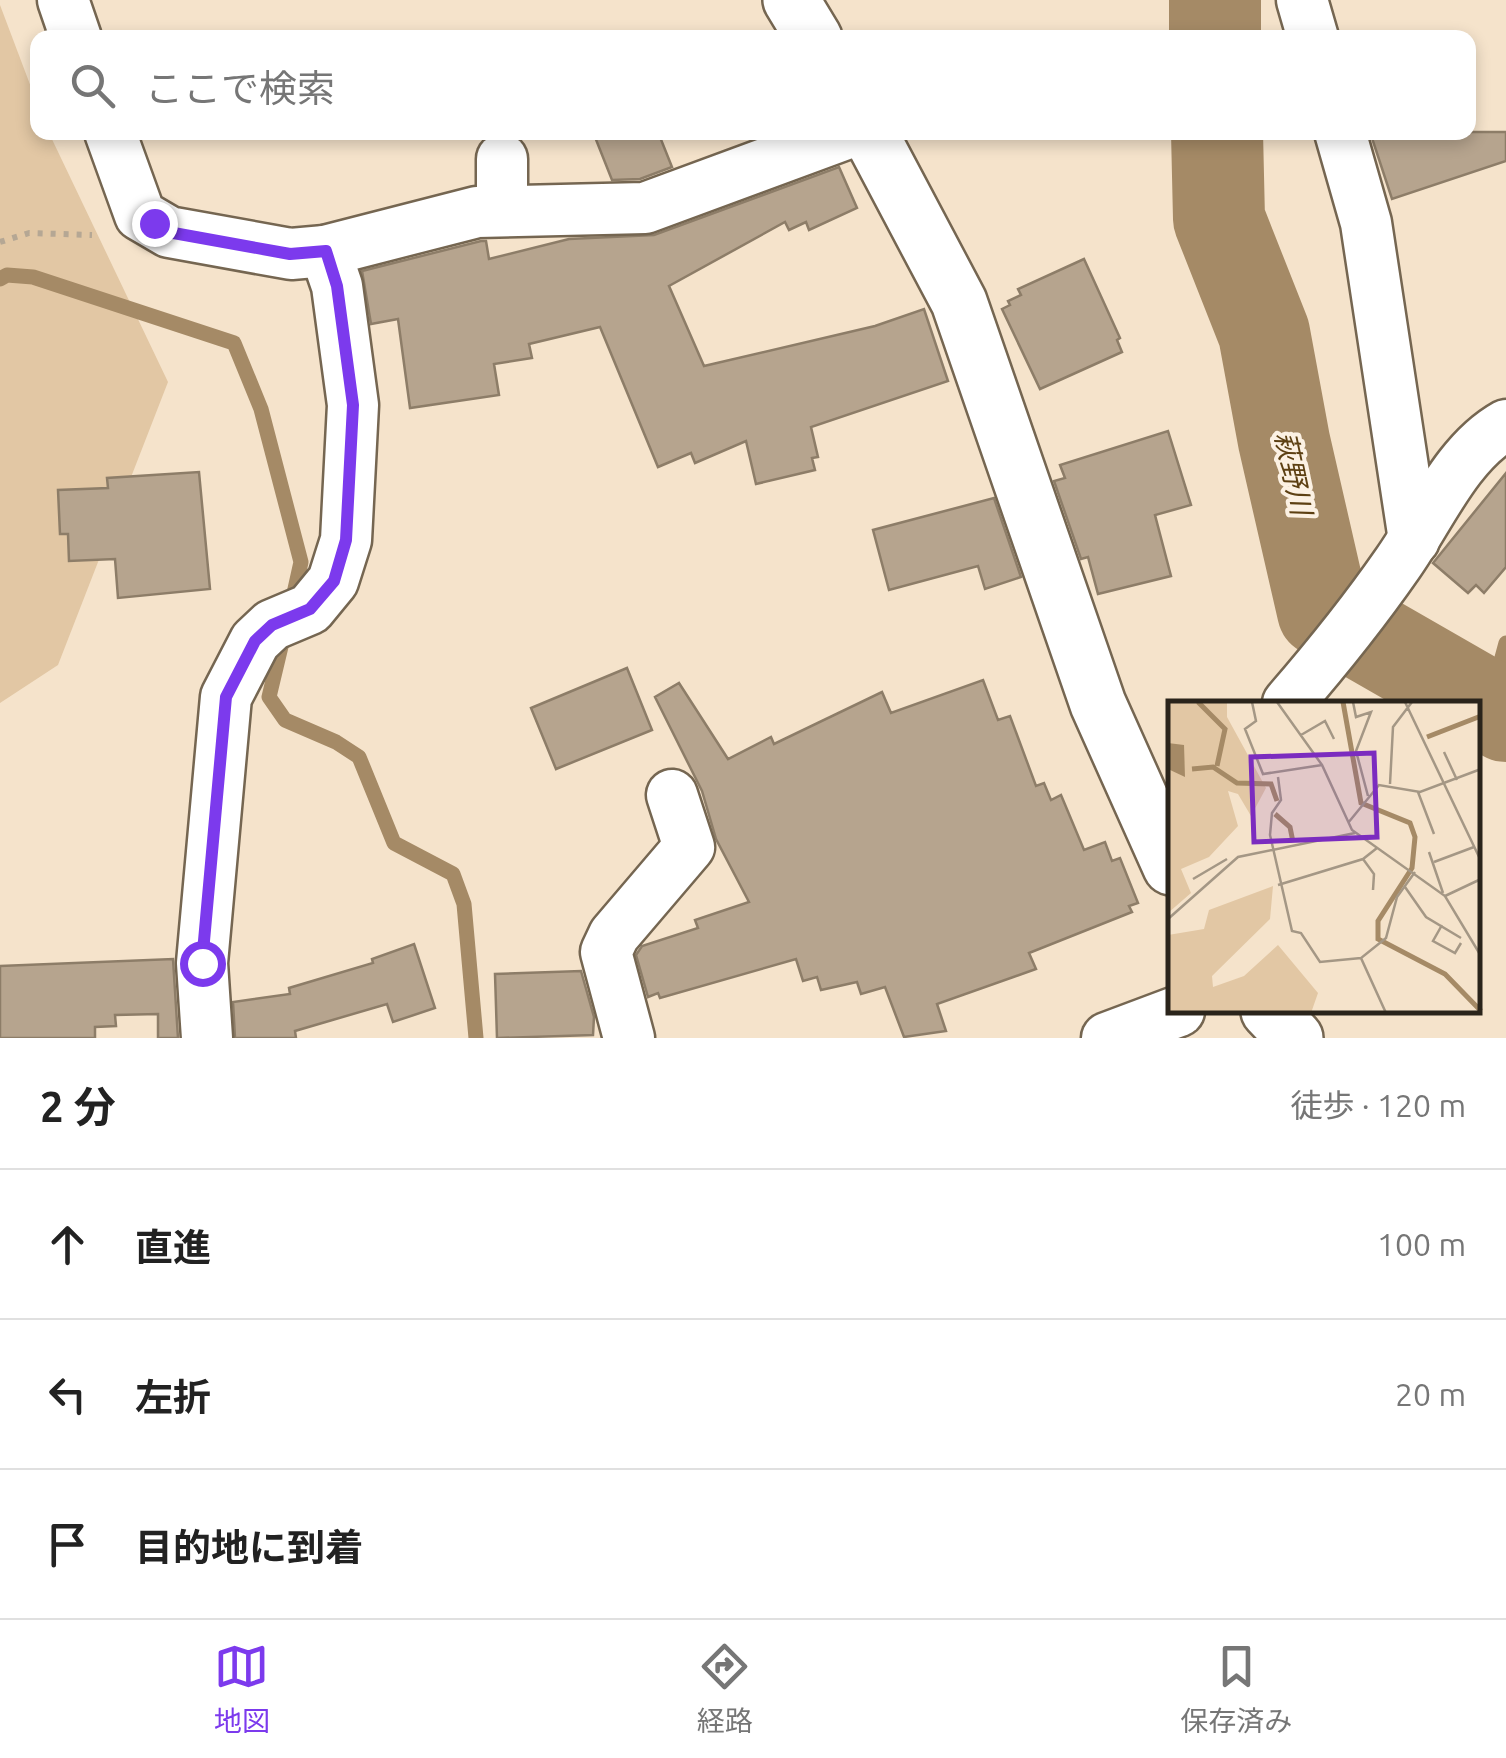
<!DOCTYPE html>
<html lang="ja">
<head>
<meta charset="utf-8">
<style>
	body { margin:0; font-family:Ubuntu,"Noto Sans JP",sans-serif; background:#f6f6f6; color:#222 }
	.stop { position:absolute; width:30px; height:30px; margin:-22px; border:8px solid #7c3aed; border-radius:50%; background:#fff }
	.stop.end { background:#7c3aed; border-color:#fff; box-shadow:0 2px 10px #0008 }
	.list { margin:0; padding:0; list-style:none }
	h2 { display:flex; justify-content:space-between; align-items:center; height:130px; margin:0; padding:0 40px; font-size:42px }
	h2 small { font-size:32px; font-weight:400; color:#767676 }
	.list li { display:grid; grid-template-columns:65px 1fr auto; gap:30px; align-items:center; box-sizing:border-box; height:150px; padding:0 40px; border-top:2px solid #e0e0e0 }
	.list b { display:block; font-size:38px; white-space:nowrap }
	.list em { font-size:32px; font-style:normal; color:#767676 }
	.icon { flex:none; width:55px; height:55px; fill:none; stroke:currentColor; stroke-width:2; stroke-linecap:round; stroke-linejoin:round }
	.map { position:relative; flex:none; width:1506px; height:1038px; overflow:hidden }
	.search { position:absolute; background:#fff; box-shadow:0 5px 15px #0003; left:30px; right:30px; top:30px; height:110px; display:flex; align-items:center; gap:25px; box-sizing:border-box; padding:0 35px; border-radius:20px; color:#767676; font-size:38px }
	.sheet { height:580px; background:#fff }
	nav { display:flex; justify-content:space-around; align-items:center; box-sizing:border-box; height:140px; border-top:2px solid #e0e0e0; background:#fff; font-size:28px; color:#767676 }
	nav a { display:grid; justify-items:center; gap:5px }
	nav .on { color:#7c3aed }
	.map>svg:first-child { display:block }
</style>
</head>
<body>
<div class="map">
<svg width="1506" height="1038" viewBox="0 0 1506 1038">
	<rect width="100%" height="100%" fill="#f5e3cb"/>
	<polygon fill="#e2c7a4" points="0,5 37,103 38,132 49,133 168,382 58,665 0,703"/>
	<g fill="none" stroke-linecap="round" stroke-linejoin="round">
		<g stroke="#a58a66" stroke-width="15">
			<polyline points="0,279 7,275 33,277 234,343 261,409 301,562 291,607"/>
			<polyline points="284,634 269,697 285,720 336,742 359,757 394,843 453,874 464,904 476,1038"/>
			<polyline points="1488,709 1506,643"/>
		</g>
		<g stroke="#a58a66" stroke-width="92">
			<polyline points="1215,38 1215,0"/>
			<polyline points="1217,132 1219,219 1264,333 1284,441 1323,611 1506,716"/>
		</g>
	</g>
	<g fill="#b6a48e" stroke="#8d7d68" stroke-width="2.5">
		<polygon points="593,132 658,132 672,167 640,179 612,180"/>
		<polygon points="1370,132 1506,132 1506,161 1392,199"/>
		<polygon points="839,167 857,208 809,230 806,222 789,230 785,222 669,286 704,366 875,326 924,309 948,381 811,427 818,457 812,458 815,470 756,484 746,441 695,463 691,453 658,467 600,327 529,344 532,358 494,364 499,395 410,408 398,319 371,324 362,271 481,241 486,241 489,259 569,239 654,235"/>
		<polygon points="1084,259 1120,338 1117,340 1122,352 1040,389 1002,309 1010,305 1008,301 1021,295 1018,289"/>
		<polygon points="1168,431 1191,505 1155,515 1171,576 1098,594 1088,557 1081,559 1054,481 1065,478 1060,465"/>
		<polygon points="199,472 210,589 118,598 115,559 69,561 68,534 60,534 58,490 108,488 107,478"/>
		<polygon points="1506,473 1506,567 1484,593 1476,585 1468,593 1433,563"/>
		<polygon points="994,498 1021,577 985,589 978,566 889,590 873,530"/>
		<polygon points="627,668 652,730 556,769 531,708"/>
		<polygon points="983,680 998,720 1010,716 1036,786 1044,783 1051,800 1061,795 1084,850 1105,842 1112,861 1120,858 1138,903 1129,906 1132,912 1029,953 1036,969 937,1004 946,1031 904,1037 885,987 861,994 857,982 821,990 817,977 803,981 796,959 660,998 658,993 648,997 636,955 642,946 698,928 695,920 749,902 716,839 702,791 655,697 679,683 728,759 771,737 774,744 882,692 891,713"/>
		<polygon points="414,944 435,1008 393,1022 387,1004 295,1031 296,1038 235,1038 233,1002 290,994 289,988 373,963 372,959"/>
		<polygon points="173,959 178,1038 158,1038 158,1014 115,1015 116,1026 95,1027 95,1038 0,1038 0,966"/>
		<polygon points="581,971 594,1017 593,1035 497,1038 495,974"/>
	</g>
	<g fill="none" stroke-linecap="round" stroke-linejoin="round">
		<defs>
			<g id="street">
				<polyline points="63,0 76,38"/>
				<polyline points="1302,0 1313,38"/>
				<polyline points="110,132 140,215 169,232 291,254 325,251 477,212 645,208 851,132"/>
				<polyline points="1340,132 1366,223 1414,540"/>
				<polyline points="502,210 502,159"/>
				<path d="M1288 703C1327 658 1364 612 1398 563 1430 518 1456 453 1506 425"/>
				<polyline points="207,1038 202,963 226,697 255,641 272,625 310,609 333,581 346,540 353,405 337,286 325,251"/>
				<polyline points="629,1038 606,952 614,935 689,847 672,795"/>
				<polyline points="1107,1038 1179,1011"/>
			</g>
			<g id="secondary">
				<polyline points="791,0 814,38"/>
				<polyline points="869,132 959,302 1098,704 1171,867"/>
				<polyline points="1269,1011 1295,1038"/>
			</g>
		</defs>
		<use href="#street" stroke="#756651" stroke-width="55"/>
		<use href="#secondary" stroke="#756651" stroke-width="60"/>
		<polyline stroke="#b5a794" stroke-width="6" stroke-dasharray="5 8" stroke-linecap="butt" points="0,242 29,233 92,235"/>
		<use href="#street" stroke="#fff" stroke-width="50"/>
		<use href="#secondary" stroke="#fff" stroke-width="55"/>
	</g>
	<g fill="none" stroke-linecap="round" stroke-linejoin="round">
		<polyline stroke="#7c3aed" stroke-width="12" points="154,223 168,232 290,254 326,251 337,286 353,405 346,540 334,581 310,609 272,625 255,641 226,697 202,963"/>
	</g>
	<g text-anchor="middle" dominant-baseline="central" stroke-width="8" stroke-linejoin="round" paint-order="stroke">
		<g font-size="28" font-style="italic" fill="#5d4013" stroke="#fcf1e3">
			<text transform="translate(1294 473) rotate(78)">萩野川</text>
		</g>
	</g>
	<g transform="translate(1168 701)">
		<rect width="312" height="312" fill="#f5e3cb"/>
		<path d="M0 1H59V16L98 87 83 115 70 93 60 90 70 125 41 156 13 168 23 192 0 212ZM105 185 102 218 44 275 45 286 76 275 110 244 150 292 143 312H0V234L36 228 41 209Z" fill="#e2c7a4"/>
		<path d="M0 42 16 44 17 76 0 68Z" fill="#a58a66"/>
		<path fill="none" stroke="#a58a66" stroke-width="5" d="M30 1 57 28 49 65M175 1 193 102 242 122 247 136 244 167 210 220V238L277 273 313 310M259 36 313 15M24 68 45 66 69 82 103 83 109 100M107 113 122 126 125 141"/>
		<path fill="none" stroke="#a49785" stroke-width="2.5" d="M84 1 88 20 77 28 95 73 154 64M109 1 154 64 184 129 277 195 313 255M185 1 188 16 203 11 188 50 200 95M237 1 313 160M133 34 157 20 166 38M276 51 289 79M110 76 113 99 104 112 102 134 124 230 133 232 152 261 193 257M222 83 225 26 244 1M250 91 266 133M180 122 211 84 252 91 313 68M261 151 275 192M195 158 206 173 205 189M266 161 306 146M25 178 59 158M110 184 195 158 209 147M237 186 258 216 293 237M277 195 313 178M0 218 70 156 187 132M274 224 265 240 287 252 293 242M218 312 193 257 218 237 229 196 247 171"/>
		<path fill="#7b2cbf" fill-opacity="0.15" stroke="#7b2cbf" stroke-width="5" d="M206 52 209 136 86 141 83 56Z"/>
		<rect width="312" height="312" fill="none" stroke="#2a241b" stroke-width="5"/>
	</g>
</svg>
<div class="stop" style="left:202px;top:963px"></div>
<div class="stop end" style="left:154px;top:223px"></div>
<div class="search"><svg class="icon" aria-label="search" viewBox="0 0 24 24"><circle cx="10" cy="10" r="6"/><path d="M15 15l6 6"/></svg>ここで検索</div>
</div>
<section class="sheet">
<h2>2 分<small>徒歩 · 120 m</small></h2>
<ul class="list">
<li><svg class="icon" aria-label="ahead" viewBox="0 0 24 24"><path d="M12 20V5M6 11l6-6 6 6"/></svg><div><b>直進</b></div><em>100 m</em></li>
<li><svg class="icon" aria-label="left" viewBox="0 0 24 24"><path d="M17 20v-9H6M10 6l-5 5 5 5"/></svg><div><b>左折</b></div><em>20 m</em></li>
<li><svg class="icon" aria-label="arrive" viewBox="0 0 24 24"><path d="M6 21V4h12l-3 4 3 4H6"/></svg><div><b>目的地に到着</b></div></li>
</ul>
</section>
<nav>
<a class="on"><svg class="icon" aria-label="map" viewBox="0 0 24 24"><path d="M3 6l6-2 6 2 6-2v14l-6 2-6-2-6 2zM9 4v14M15 6v14"/></svg>地図</a>
<a><svg class="icon" aria-label="directions" viewBox="0 0 24 24"><path d="M12 3l9 9-9 9-9-9zM9 14v-3h6M13 9l2 2-2 2"/></svg>経路</a>
<a><svg class="icon" aria-label="saved" viewBox="0 0 24 24"><path d="M7 4h10v16l-5-4-5 4z"/></svg>保存済み</a>
</nav>
</body>
</html>
